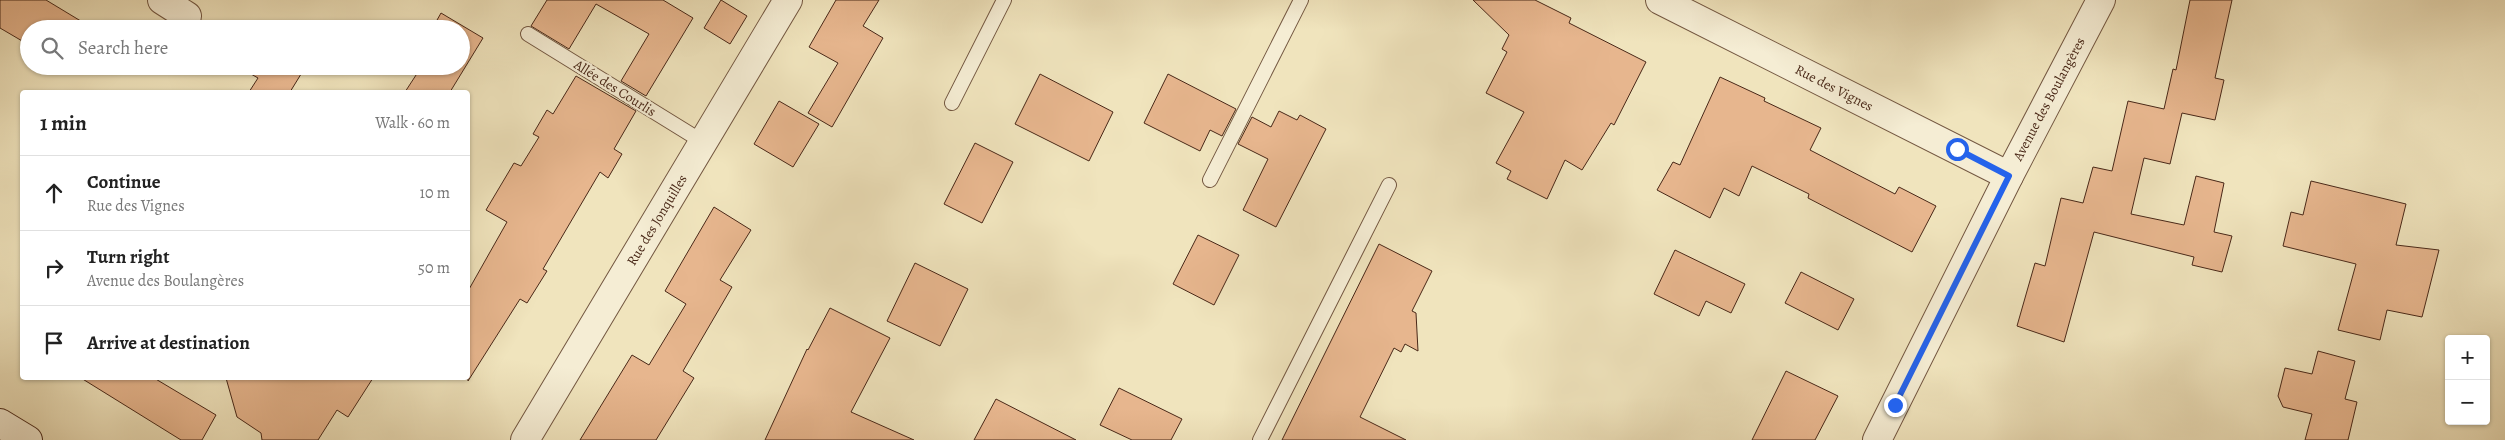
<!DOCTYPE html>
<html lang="en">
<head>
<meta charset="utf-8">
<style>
	body { margin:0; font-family:Alegreya,serif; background:#f6f6f6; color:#222 }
	.controls { position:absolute; right:15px; bottom:15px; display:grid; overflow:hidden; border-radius:5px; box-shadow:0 1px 4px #0004 }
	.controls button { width:45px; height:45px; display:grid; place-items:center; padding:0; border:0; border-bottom:1px solid #e0e0e0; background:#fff; color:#222; font:25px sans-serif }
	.stop { position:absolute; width:15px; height:15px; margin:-11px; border:4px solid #2563eb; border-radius:50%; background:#fff }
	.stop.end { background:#2563eb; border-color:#fff; box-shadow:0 1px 5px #0008 }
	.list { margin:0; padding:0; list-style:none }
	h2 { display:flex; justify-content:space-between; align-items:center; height:65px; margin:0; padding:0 20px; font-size:21px }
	h2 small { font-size:16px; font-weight:400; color:#767676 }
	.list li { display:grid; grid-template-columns:32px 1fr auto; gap:15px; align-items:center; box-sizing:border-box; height:75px; padding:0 20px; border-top:1px solid #e0e0e0 }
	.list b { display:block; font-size:19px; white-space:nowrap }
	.list p { margin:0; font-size:16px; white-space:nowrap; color:#767676 }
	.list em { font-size:16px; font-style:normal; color:#767676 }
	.icon { flex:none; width:28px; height:28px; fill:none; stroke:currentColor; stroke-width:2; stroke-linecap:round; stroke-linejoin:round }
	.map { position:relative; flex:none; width:2505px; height:440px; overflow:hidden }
	.search { position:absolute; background:#fff; box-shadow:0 1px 4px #0004; left:20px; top:20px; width:450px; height:55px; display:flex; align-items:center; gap:12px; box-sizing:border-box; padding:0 18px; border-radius:28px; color:#767676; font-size:19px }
	.panel { position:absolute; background:#fff; box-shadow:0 1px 4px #0004; left:20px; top:90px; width:450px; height:290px; border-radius:5px }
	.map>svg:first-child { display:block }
</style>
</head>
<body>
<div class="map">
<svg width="2505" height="440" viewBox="0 0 2505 440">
	<rect width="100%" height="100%" fill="#f0e4bd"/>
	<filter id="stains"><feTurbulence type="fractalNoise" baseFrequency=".004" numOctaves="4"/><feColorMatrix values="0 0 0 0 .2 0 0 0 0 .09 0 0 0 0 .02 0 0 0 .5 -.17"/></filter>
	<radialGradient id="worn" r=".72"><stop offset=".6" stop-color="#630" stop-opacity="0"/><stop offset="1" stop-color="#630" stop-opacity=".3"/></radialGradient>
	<g fill="#e7b68e" stroke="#492818">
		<polygon points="0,0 46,0 94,29 29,29 29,45 0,28"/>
		<polygon points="547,0 663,0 693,18 646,96 621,81 649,34 596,4 569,49 531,26"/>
		<polygon points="721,0 747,16 730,44 704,28"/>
		<polygon points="836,0 879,0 863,26 883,38 832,127 808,113 838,63 809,47"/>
		<polygon points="1473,0 1535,0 1571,18 1569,23 1646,62 1614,125 1611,123 1582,170 1565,160 1547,199 1507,179 1511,171 1496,163 1524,112 1486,93 1507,52 1502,49 1509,35"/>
		<polygon points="2190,0 2232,0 2215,78 2224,80 2215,120 2182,113 2170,164 2144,158 2131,214 2184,225 2196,176 2224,183 2214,232 2232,236 2222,272 2192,265 2194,257 2094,232 2064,342 2017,326 2035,263 2045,266 2061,198 2083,203 2093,167 2112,171 2128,101 2164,109 2173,69 2176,70"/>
		<polygon points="441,13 483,38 450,92 405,92 418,72 410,66 461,66 461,29 432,29"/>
		<polygon points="256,66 306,66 290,92 249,92 258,78 251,74"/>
		<polygon points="1040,74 1113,112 1089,161 1015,124"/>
		<polygon points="1168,74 1236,109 1222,136 1210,130 1200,151 1144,123"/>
		<polygon points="576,76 636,111 614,149 622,154 608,178 600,172 543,269 547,271 527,303 520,299 468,381 468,291 507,222 486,210 514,163 521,166 539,137 533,134 547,110 553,114"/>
		<polygon points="1720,77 1765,98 1764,101 1821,128 1810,150 1895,194 1899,187 1936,206 1912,252 1808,198 1809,194 1752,166 1739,196 1724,188 1710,218 1657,190 1673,162 1680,165"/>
		<polygon points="779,101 819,124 793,167 754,144"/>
		<polygon points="1279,111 1297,120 1300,115 1326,129 1276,227 1243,210 1268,159 1238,144 1252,117 1271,127"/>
		<polygon points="975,143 1013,162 982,223 944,204"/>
		<polygon points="2311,181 2406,204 2396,245 2439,250 2422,317 2387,310 2380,340 2338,330 2356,264 2283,246 2291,212 2303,215"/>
		<polygon points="714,207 751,230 720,280 732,287 683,371 694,378 656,440 580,440 632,355 649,365 686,304 665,291"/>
		<polygon points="1198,235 1239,255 1214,305 1173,284"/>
		<polygon points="1379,244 1432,271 1412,311 1416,313 1418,351 1405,344 1401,352 1394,348 1360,417 1406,440 1282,440"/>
		<polygon points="1675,250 1745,284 1731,313 1706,301 1699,316 1654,294"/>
		<polygon points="915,263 968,289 940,346 887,321"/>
		<polygon points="1801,272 1854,299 1838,330 1785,303"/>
		<polygon points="830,308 890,338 851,412 914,440 765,440 807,349 808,350"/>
		<polygon points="2318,351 2355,361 2345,399 2357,402 2348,440 2305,440 2312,414 2283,407 2278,396 2285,368 2312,374"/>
		<polygon points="1786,371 1838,396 1815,440 1752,440"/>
		<polygon points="81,378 154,378 216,415 202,440 181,440"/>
		<polygon points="226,378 373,378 348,417 337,410 318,440 262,440 261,433 237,417"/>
		<polygon points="1119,388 1182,419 1171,440 1132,440 1100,425"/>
		<polygon points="996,399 1076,440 974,440"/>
	</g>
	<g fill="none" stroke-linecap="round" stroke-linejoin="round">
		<defs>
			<g id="lane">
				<polyline points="528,34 703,142"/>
				<polyline points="952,103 1004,0"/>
				<polyline points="1210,180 1301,0"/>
				<polyline points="1260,440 1389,185"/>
			</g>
			<g id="street">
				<polyline points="162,0 187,16"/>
				<polyline points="1660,0 2009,176"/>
				<polyline points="525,440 788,0"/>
				<polyline points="1877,440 2009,176 2101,0"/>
			</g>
			<polyline id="secondary" points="0,423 28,440"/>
		</defs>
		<use href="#lane" stroke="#735741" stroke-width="16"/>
		<use href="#street" stroke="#735741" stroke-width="30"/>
		<use href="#secondary" stroke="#492818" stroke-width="30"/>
		<use href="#lane" stroke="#f5edd4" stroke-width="14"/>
		<use href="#street" stroke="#f5edd4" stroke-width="28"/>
		<use href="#secondary" stroke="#f5edd4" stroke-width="28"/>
	</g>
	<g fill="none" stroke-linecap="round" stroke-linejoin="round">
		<polyline stroke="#2563eb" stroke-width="6" points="1895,405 2009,176 1957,149"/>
	</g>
	<g text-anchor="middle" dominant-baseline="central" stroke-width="4.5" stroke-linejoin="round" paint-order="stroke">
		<g font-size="14" fill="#492818" stroke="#f5edd4">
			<text transform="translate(615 88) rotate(32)">Allée des Courlis</text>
			<text transform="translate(1834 88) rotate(27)">Rue des Vignes</text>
			<text transform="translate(2049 99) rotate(-62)">Avenue des Boulangères</text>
			<text transform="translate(657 220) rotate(-59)">Rue des Jonquilles</text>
		</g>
	</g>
	<rect width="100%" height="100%" filter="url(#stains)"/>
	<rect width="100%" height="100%" fill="url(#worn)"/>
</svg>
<div class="controls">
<button>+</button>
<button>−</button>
</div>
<div class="stop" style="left:1957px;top:149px"></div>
<div class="stop end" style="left:1895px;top:405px"></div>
<div class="search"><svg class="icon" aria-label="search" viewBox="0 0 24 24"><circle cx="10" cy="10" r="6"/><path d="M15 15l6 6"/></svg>Search here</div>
<section class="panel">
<h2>1 min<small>Walk · 60 m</small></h2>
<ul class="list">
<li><svg class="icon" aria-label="ahead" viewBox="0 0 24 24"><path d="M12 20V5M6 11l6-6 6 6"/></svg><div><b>Continue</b><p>Rue des Vignes</p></div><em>10 m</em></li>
<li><svg class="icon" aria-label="right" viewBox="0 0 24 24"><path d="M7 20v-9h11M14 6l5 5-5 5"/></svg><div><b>Turn right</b><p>Avenue des Boulangères</p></div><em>50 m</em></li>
<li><svg class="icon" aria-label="arrive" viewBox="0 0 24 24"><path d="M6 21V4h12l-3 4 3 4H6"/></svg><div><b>Arrive at destination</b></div></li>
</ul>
</section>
</div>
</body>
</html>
